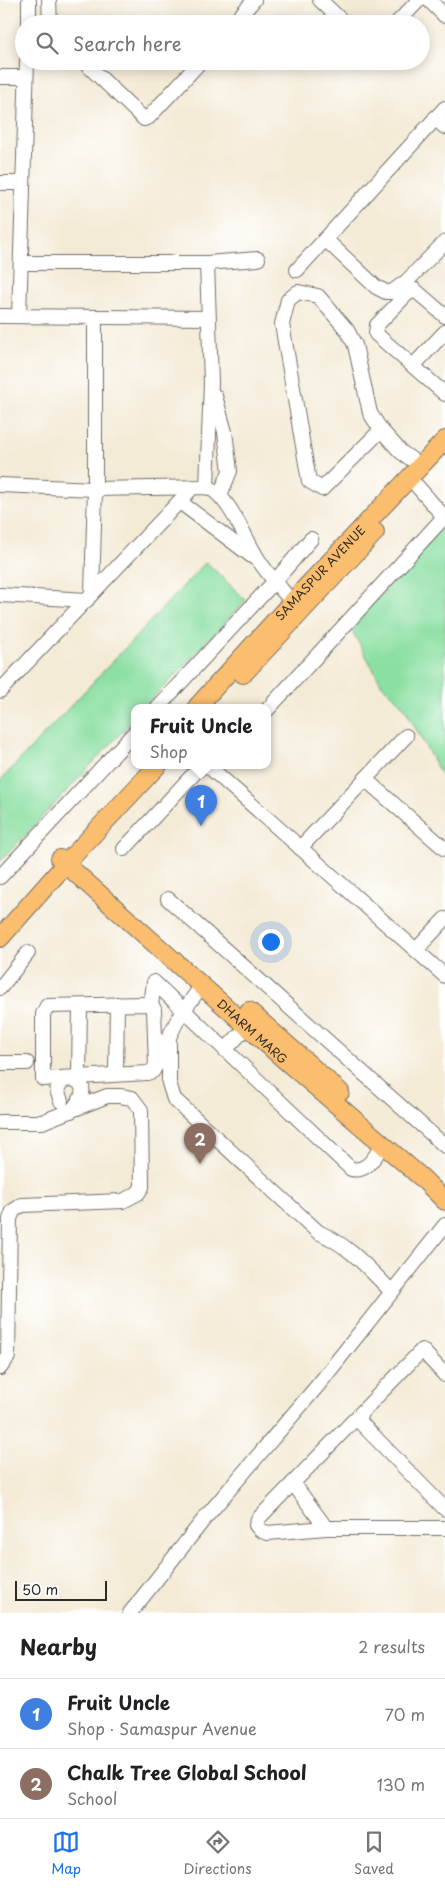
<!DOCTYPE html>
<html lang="en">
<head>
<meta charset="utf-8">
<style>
	body { margin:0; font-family:"Playpen Sans",sans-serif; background:#f6f6f6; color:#202124 }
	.scale { position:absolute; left:15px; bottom:12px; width:92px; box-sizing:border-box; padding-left:5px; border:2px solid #2b2b2b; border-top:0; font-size:14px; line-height:18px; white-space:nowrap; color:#2b2b2b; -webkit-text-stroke:4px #fff; paint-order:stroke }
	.you { position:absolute; left:270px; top:941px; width:18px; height:18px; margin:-12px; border:4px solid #fff; border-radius:50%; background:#1a73e8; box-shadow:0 0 0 8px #1a73e833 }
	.badge { display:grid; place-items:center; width:32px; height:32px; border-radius:50%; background:#1a73e8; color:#fff; font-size:16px; font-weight:700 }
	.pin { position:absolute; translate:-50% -41px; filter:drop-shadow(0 1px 2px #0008) }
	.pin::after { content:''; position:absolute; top:26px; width:18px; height:15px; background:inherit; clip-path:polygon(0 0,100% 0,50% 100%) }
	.popup { position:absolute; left:131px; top:704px; width:140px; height:65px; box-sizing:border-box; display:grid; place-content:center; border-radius:10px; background:#fff; filter:drop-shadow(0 1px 4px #0005); font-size:16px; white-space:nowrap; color:#757577 }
	.popup b { font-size:19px; color:#202124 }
	.popup::after { content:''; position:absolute; left:50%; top:100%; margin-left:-10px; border:10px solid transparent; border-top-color:#fff }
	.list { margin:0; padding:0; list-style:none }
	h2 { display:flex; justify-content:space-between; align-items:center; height:65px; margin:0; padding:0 20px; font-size:21px }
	h2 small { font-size:16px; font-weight:400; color:#757577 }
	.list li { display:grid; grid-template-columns:32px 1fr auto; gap:15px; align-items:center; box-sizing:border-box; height:70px; padding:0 20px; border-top:1px solid #e0e0e0 }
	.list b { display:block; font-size:19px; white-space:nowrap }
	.list p { margin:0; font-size:16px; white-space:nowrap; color:#757577 }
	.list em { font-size:16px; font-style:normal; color:#757577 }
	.icon { flex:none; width:28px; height:28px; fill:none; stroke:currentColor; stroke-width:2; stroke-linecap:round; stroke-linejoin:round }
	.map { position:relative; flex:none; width:445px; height:1613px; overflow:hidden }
	.search { position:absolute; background:#fff; box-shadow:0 2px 12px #0003; left:15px; right:15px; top:15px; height:55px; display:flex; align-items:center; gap:12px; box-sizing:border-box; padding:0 18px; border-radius:28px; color:#757577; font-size:19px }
	.sheet { height:205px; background:#fff }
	nav { display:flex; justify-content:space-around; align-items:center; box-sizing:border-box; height:70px; border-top:1px solid #e0e0e0; background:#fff; font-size:14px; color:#757577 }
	nav a { display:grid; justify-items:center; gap:2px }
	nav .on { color:#1a73e8 }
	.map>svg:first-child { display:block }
</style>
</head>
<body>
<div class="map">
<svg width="445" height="1613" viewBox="0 0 445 1613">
	<rect width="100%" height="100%" fill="#fff"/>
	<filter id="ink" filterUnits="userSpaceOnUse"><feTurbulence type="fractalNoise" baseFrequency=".02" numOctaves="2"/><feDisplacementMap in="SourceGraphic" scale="10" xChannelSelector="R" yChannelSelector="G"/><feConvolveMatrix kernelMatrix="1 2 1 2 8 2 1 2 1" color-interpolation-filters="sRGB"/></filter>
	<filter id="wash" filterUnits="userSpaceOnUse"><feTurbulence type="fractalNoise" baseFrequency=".0096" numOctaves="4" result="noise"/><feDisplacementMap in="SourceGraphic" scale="20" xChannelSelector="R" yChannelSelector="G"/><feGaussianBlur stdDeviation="1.12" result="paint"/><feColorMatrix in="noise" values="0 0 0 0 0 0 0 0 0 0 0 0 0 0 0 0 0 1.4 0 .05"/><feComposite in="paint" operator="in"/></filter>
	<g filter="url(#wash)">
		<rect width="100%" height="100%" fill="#f4ebd7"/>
		<g fill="#8adfa1" stroke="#5a8566">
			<polygon points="442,528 445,531 445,782 404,707 382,685 350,627"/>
			<polygon points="206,562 246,600 145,707 135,707 135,718 0,862 0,781"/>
		</g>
	</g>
	<g filter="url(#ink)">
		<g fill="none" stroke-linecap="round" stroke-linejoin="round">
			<defs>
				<g id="minor">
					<polyline points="29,0 29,24"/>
					<polyline points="49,0 50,24"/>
					<polyline points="320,0 345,24"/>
					<polyline points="429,0 445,16"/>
					<polyline points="233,24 254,0"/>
					<polyline points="396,24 419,0"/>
					<polyline points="83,61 144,119 149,117 201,61"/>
					<polyline points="0,77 26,77"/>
					<polyline points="435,118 445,127"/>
					<polyline points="0,183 22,183"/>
					<polyline points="325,239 376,287 386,292 392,292 407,281 445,242"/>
					<polyline points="21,263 207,263 258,259"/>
					<polyline points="297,270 445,108"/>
					<polyline points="0,316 208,318"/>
					<polyline points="19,316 27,61"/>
					<polyline points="445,316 415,290 407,294 377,325 376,334 445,394"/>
					<polyline points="414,365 445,332"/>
					<polyline points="215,396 225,432 230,471 220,495"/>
					<polyline points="381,430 322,489 309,481 282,324 288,300 298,292 318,296 347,330 355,345 370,413 381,430 401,452 421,466"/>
					<path d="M0 485 95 489 207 487C229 495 245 539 258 559 267 574 281 588 292 602"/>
					<polyline points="417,486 445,518"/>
					<polyline points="207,487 211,383 207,263"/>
					<polyline points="180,502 253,557"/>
					<polyline points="92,594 95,489 95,317"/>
					<polyline points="0,595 87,600"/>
					<polyline points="0,691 192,488"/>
					<polyline points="158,707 275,581 311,539"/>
					<polyline points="267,710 445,516"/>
					<polyline points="207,765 445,976"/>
					<polyline points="365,779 445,849"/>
					<polyline points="300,848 406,736"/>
					<polyline points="124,849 202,765"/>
					<polyline points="0,877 135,732"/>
					<polyline points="168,899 445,1146"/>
					<polyline points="416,950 445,919"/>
					<path d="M202 985 178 1019 169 1037V1083L174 1099 318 1232C350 1246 367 1267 391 1291"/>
					<polyline points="0,988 28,953"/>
					<polygon points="146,1004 151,1005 154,1009 156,1065 153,1071 147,1073 43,1079 43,1014 47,1006"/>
					<path d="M151 1005 154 982 351 1169C367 1173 375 1156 383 1145"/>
					<polyline points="225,1050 248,1026"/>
					<polyline points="0,1063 27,1063"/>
					<polyline points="116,1074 117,1004"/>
					<polyline points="79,1077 80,1006"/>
					<path d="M61 1101 57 1090C63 1073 86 1078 82 1094 81 1101 75 1106 71 1111"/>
					<polyline points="0,1122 42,1122 107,1096 120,1096 132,1098 141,1110 142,1187 138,1193 123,1201 22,1205 13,1211 10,1219 8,1357 0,1368"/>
					<polyline points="445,1375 422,1350 258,1519 256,1525 260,1530 267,1533 326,1528 445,1528"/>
					<polyline points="357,1419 445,1509"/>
					<polyline points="293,1483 326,1528"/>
					<polyline points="130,1613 205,1518 319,1384 445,1225"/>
				</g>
				<g id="major">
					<polyline points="243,674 375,532"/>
					<path id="s1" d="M197 707 292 602 445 440"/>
					<path id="s2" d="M60 859 286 1061 422 1178 445 1201"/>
					<polyline points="0,938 70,859 158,765"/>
					<polyline points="249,1011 340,1092"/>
				</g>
			</defs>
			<use href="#minor" stroke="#716e67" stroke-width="16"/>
			<use href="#major" stroke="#716e67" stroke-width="20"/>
			<use href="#minor" stroke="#fff" stroke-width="14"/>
			<use href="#major" stroke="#fbbd6e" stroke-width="18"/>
		</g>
	</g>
	<g text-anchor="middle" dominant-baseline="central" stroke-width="5" stroke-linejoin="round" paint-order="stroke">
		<g font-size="12" fill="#2b2b2b" stroke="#fff">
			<text stroke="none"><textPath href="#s1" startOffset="182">SAMASPUR AVENUE</textPath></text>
			<text stroke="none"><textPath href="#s2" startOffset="258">DHARM MARG</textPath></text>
		</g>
	</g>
</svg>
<div class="scale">50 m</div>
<div class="you"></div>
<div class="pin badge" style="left:201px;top:826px;background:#3f7fe0">1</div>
<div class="popup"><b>Fruit Uncle</b>Shop</div>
<div class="pin badge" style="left:200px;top:1164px;background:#8d6e63">2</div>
<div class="search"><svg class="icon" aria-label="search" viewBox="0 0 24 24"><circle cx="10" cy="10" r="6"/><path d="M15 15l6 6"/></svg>Search here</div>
</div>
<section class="sheet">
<h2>Nearby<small>2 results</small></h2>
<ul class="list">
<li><span class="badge" style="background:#3f7fe0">1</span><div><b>Fruit Uncle</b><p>Shop · Samaspur Avenue</p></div><em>70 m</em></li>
<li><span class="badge" style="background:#8d6e63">2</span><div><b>Chalk Tree Global School</b><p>School</p></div><em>130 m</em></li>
</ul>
</section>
<nav>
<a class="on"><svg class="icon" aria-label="map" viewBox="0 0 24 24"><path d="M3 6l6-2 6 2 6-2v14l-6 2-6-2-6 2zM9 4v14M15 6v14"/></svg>Map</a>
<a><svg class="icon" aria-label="directions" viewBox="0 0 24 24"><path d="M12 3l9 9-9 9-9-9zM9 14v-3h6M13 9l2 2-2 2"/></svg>Directions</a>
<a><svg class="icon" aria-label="saved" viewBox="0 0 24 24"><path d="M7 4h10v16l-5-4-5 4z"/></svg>Saved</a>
</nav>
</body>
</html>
